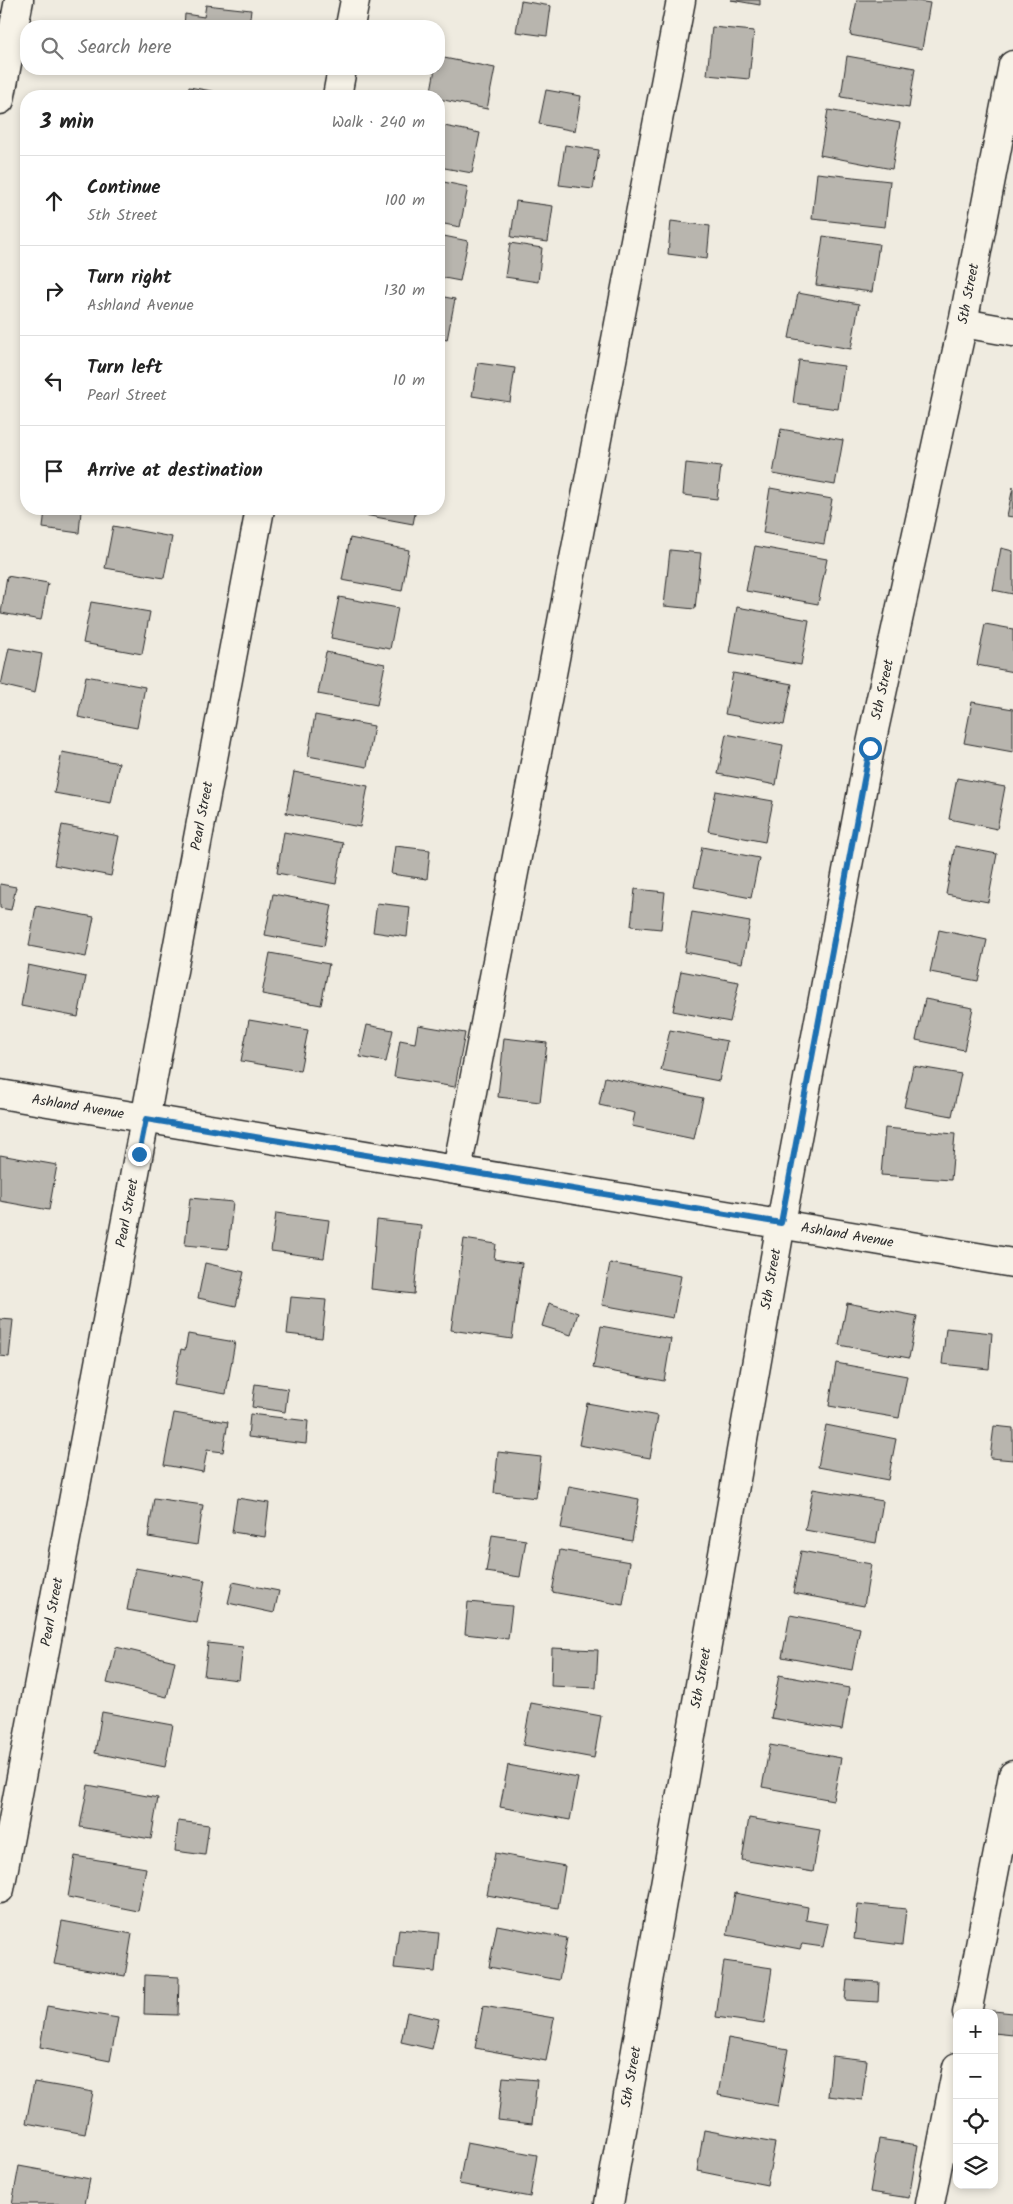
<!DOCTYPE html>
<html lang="en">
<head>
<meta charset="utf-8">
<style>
	body { margin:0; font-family:Kalam,sans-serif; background:#f2f2f2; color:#222 }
	.controls { position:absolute; right:15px; bottom:15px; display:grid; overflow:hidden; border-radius:10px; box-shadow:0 2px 8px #0003 }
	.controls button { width:45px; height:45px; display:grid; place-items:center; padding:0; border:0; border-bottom:1px solid #e0e0e0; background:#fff; color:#222; font:25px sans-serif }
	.stop { position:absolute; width:15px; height:15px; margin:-11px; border:4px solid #1f6fb2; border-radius:50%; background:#fff }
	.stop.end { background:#1f6fb2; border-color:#fff; box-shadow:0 1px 5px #0008 }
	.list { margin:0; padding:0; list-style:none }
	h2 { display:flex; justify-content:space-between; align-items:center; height:65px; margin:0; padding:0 20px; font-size:21px }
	h2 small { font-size:16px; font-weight:400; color:#767676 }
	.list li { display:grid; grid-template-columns:32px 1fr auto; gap:15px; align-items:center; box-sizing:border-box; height:90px; padding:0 20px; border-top:1px solid #e0e0e0 }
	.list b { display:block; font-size:19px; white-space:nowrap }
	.list p { margin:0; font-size:16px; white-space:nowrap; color:#767676 }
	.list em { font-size:16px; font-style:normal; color:#767676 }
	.icon { flex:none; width:28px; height:28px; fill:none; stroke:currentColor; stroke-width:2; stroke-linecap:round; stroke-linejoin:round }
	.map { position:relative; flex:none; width:1013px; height:2204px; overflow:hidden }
	.search { position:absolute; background:#fff; box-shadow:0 2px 8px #0003; left:20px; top:20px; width:425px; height:55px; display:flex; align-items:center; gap:12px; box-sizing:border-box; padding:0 18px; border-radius:20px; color:#767676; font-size:19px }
	.panel { position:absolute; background:#fff; box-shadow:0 2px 8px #0003; left:20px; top:90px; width:425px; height:425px; border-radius:20px }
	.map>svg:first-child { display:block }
</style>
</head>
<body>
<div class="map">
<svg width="1013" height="2204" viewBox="0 0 1013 2204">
	<rect width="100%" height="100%" fill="#efebe0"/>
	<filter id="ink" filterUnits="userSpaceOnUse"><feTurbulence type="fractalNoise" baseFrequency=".02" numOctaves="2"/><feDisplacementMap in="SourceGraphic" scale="10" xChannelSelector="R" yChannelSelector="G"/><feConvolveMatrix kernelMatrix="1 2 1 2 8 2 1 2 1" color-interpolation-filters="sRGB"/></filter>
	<g filter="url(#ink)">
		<g fill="#b8b5ae" stroke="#2b2b2b">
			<polygon points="731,0 760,0 760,5"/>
			<polygon points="857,0 911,0 930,3 922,49 850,35"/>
			<polygon points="521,1 551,6 547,36 516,32"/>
			<polygon points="206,5 251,10 249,26 184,26 185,14 204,17"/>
			<polygon points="712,27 754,31 749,79 707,75"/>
			<polygon points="847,56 915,68 909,108 841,97"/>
			<polygon points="439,57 495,68 487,109 439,99 439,96 430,96 435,69 439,69"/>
			<polygon points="189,87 240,96 188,96"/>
			<polygon points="546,90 581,96 575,131 539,124"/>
			<polygon points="828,110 900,123 892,169 820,155"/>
			<polygon points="439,125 480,133 472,173 439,167"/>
			<polygon points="565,145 599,150 593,189 559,185"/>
			<polygon points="817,173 890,181 885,227 812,219"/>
			<polygon points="439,181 468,187 460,227 439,223"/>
			<polygon points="516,201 553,206 548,242 511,237"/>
			<polygon points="671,221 710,226 707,259 668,254"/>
			<polygon points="439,235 468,241 460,281 439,277"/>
			<polygon points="823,236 879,244 872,292 816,285"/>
			<polygon points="510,243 542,248 538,282 505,277"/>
			<polygon points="798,293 859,304 851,349 789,338"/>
			<polygon points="439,296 455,299 447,340 439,338"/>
			<polygon points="799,360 844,366 838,409 793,403"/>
			<polygon points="478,363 515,368 510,402 472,396"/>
			<polygon points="781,429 843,440 835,485 773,474"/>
			<polygon points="686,463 721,467 717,499 683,495"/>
			<polygon points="1013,487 1013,517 1007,516"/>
			<polygon points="770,488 832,499 824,544 763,533"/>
			<polygon points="45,509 81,511 79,533 43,528"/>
			<polygon points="355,509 416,509 413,524 354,513"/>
			<polygon points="113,526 172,537 164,578 105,568"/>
			<polygon points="350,538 409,550 402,591 342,580"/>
			<polygon points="755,546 827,559 818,604 746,591"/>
			<polygon points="1001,548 1013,551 1013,594 993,590"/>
			<polygon points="670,550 701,553 695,609 664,606"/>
			<polygon points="7,576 48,583 41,620 1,613"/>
			<polygon points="339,597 398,608 390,649 331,638"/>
			<polygon points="91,602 150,612 142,654 83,643"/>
			<polygon points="737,607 809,620 801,665 729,652"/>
			<polygon points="985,624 1013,629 1013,672 977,665"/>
			<polygon points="9,648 42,654 35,693 1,685"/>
			<polygon points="326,652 385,664 377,705 318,694"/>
			<polygon points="733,673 792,684 784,725 725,714"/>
			<polygon points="86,676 145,687 137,728 78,717"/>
			<polygon points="972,702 1013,709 1013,752 964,743"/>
			<polygon points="315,715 374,726 367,767 308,756"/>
			<polygon points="726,734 783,745 776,785 718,774"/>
			<polygon points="62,752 119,763 111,803 54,793"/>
			<polygon points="294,772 368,786 360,827 286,813"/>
			<polygon points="957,778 1005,787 997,829 949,819"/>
			<polygon points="716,791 773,801 765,842 708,831"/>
			<polygon points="62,825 119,836 111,876 54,865"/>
			<polygon points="284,832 343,843 336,884 277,873"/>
			<polygon points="395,846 430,850 427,879 391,874"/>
			<polygon points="955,846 997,854 988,902 946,894"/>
			<polygon points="702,847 759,858 751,898 694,887"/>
			<polygon points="0,884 16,887 11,910 0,908"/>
			<polygon points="635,889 665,892 661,929 631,926"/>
			<polygon points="273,894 332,905 324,946 265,935"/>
			<polygon points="377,903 410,907 407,937 373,932"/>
			<polygon points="36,906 94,917 86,957 29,946"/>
			<polygon points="692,912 750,922 742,963 685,952"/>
			<polygon points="939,930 987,940 978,981 930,972"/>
			<polygon points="270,953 329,964 321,1005 262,994"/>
			<polygon points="28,965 86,977 78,1017 21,1006"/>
			<polygon points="681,971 739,982 730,1022 673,1011"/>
			<polygon points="925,999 973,1008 964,1050 916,1040"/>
			<polygon points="249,1020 308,1030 300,1071 241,1061"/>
			<polygon points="367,1025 393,1030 386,1062 360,1057"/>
			<polygon points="418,1025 465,1033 455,1087 394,1077 400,1040 415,1043"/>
			<polygon points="670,1030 727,1041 719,1081 661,1070"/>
			<polygon points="504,1038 547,1043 540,1102 498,1097"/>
			<polygon points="913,1066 961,1074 952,1116 904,1107"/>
			<polygon points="605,1077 703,1098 694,1139 632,1126 635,1113 599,1105"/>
			<polygon points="885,1128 955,1134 951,1180 881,1175"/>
			<polygon points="0,1155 57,1165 49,1210 0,1201"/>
			<polygon points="190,1198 233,1202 228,1249 185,1245"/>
			<polygon points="276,1213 329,1220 324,1258 271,1251"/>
			<polygon points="377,1220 421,1225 414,1294 371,1289"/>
			<polygon points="464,1239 496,1244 494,1259 522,1263 512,1339 451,1330"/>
			<polygon points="205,1263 244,1272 236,1306 198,1298"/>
			<polygon points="610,1263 681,1276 673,1318 602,1305"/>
			<polygon points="291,1297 326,1300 322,1338 287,1334"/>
			<polygon points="549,1303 578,1313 571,1335 542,1326"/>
			<polygon points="847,1303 917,1316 909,1358 839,1345"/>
			<polygon points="0,1319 13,1320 9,1357 0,1356"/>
			<polygon points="601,1326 671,1339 664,1381 593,1368"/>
			<polygon points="946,1328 992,1333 989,1369 942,1364"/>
			<polygon points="188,1334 235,1342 226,1394 174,1385 181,1349 185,1350"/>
			<polygon points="836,1363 907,1376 899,1418 829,1406"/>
			<polygon points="255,1384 288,1389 285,1412 252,1407"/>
			<polygon points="587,1403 658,1416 650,1458 579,1445"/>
			<polygon points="174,1413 228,1422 223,1452 207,1450 203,1472 164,1465"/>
			<polygon points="250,1414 308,1421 306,1444 248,1437"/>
			<polygon points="826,1425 896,1439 888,1480 818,1467"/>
			<polygon points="994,1426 1013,1428 1013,1460 990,1458"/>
			<polygon points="498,1452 541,1457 536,1498 494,1493"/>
			<polygon points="569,1486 639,1499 632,1541 561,1528"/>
			<polygon points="813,1489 883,1501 876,1543 805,1530"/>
			<polygon points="154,1498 203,1505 197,1545 148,1537"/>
			<polygon points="237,1498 269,1503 265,1537 232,1532"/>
			<polygon points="492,1535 526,1540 520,1577 486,1572"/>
			<polygon points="560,1550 630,1562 623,1605 552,1592"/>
			<polygon points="801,1551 871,1564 864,1606 793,1593"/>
			<polygon points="135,1568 205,1580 197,1623 127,1610"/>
			<polygon points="233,1582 279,1591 274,1613 228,1603"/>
			<polygon points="468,1602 512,1606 508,1639 465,1634"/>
			<polygon points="790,1615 860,1628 852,1670 782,1657"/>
			<polygon points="208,1643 243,1647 239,1680 204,1676"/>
			<polygon points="116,1647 175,1661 167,1697 107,1683"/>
			<polygon points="552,1648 598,1650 596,1688 551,1686"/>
			<polygon points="779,1675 849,1688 842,1730 771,1718"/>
			<polygon points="531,1703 601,1716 594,1758 523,1745"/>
			<polygon points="102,1712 173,1725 165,1767 95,1753"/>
			<polygon points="770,1745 841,1758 833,1800 762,1787"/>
			<polygon points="508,1765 578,1778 570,1820 500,1807"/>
			<polygon points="88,1785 158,1798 151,1839 80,1827"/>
			<polygon points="749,1818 820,1830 813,1872 742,1860"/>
			<polygon points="178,1821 209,1825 205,1855 175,1851"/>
			<polygon points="495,1853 565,1866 558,1908 487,1895"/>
			<polygon points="75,1856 146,1868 138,1911 68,1897"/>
			<polygon points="735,1893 808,1907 806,1920 828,1924 823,1947 802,1944 800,1949 727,1935"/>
			<polygon points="858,1904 906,1909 902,1945 854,1939"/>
			<polygon points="62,1921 132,1934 125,1976 54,1964"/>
			<polygon points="497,1925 567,1938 559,1980 489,1967"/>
			<polygon points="399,1929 439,1933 435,1972 394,1968"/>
			<polygon points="724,1961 772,1968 764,2024 716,2017"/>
			<polygon points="145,1975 179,1977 178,2015 144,2014"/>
			<polygon points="847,1980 879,1982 878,2002 845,2000"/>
			<polygon points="47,2006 118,2018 110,2061 40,2047"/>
			<polygon points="483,2006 554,2018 546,2061 475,2048"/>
			<polygon points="984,2010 1013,2013 1013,2035 994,2033 994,2013 984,2013"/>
			<polygon points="407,2012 439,2019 432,2049 401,2042"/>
			<polygon points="728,2038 788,2049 778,2106 718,2095"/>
			<polygon points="832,2056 867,2060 862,2100 828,2096"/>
			<polygon points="503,2077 537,2080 532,2124 498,2120"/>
			<polygon points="34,2082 93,2092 85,2134 26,2123"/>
			<polygon points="704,2130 775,2143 767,2185 697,2171"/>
			<polygon points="879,2139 918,2145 909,2198 870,2192"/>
			<polygon points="467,2142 537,2155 530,2197 459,2184"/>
			<polygon points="19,2166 90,2179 85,2204 12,2204"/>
		</g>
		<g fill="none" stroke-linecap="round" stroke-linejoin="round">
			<defs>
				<g id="minor">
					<polyline points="350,26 355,0"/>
					<polyline points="337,96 342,69"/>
					<polyline points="0,100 19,0"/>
					<polyline points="963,323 1013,332"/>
					<path id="s1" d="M0 1094 1013 1263"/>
					<polyline points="457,1170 681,0"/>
					<path id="s2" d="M0 1889 260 509"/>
					<polyline points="967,2013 1013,1775"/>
					<path id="s3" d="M609 2204 781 1223 870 748 963 323 1013 65"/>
					<polyline points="930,2204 957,2067"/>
				</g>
			</defs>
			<use href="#minor" stroke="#2b2b2b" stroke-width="31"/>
			<use href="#minor" stroke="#f7f3e8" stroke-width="28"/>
		</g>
	</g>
	<g fill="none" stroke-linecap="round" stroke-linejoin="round" filter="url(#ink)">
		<polyline stroke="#1f6fb2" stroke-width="6" points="139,1154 146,1119 781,1223 870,748"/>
	</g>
	<g text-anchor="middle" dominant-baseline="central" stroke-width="4" stroke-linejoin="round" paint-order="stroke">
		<g font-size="14" fill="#2b2b2b" stroke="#f7f3e8">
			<text stroke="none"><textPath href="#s3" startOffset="1944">5th Street</textPath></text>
			<text stroke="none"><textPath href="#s3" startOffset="1539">5th Street</textPath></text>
			<text stroke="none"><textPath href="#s2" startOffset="1092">Pearl Street</textPath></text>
			<text stroke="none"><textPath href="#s1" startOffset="79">Ashland Avenue</textPath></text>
			<text stroke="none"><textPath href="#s2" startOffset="688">Pearl Street</textPath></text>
			<text stroke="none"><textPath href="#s1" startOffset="859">Ashland Avenue</textPath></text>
			<text stroke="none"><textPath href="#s3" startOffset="939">5th Street</textPath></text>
			<text stroke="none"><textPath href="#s2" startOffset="282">Pearl Street</textPath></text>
			<text stroke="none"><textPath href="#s3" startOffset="534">5th Street</textPath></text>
			<text stroke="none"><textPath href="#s3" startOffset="129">5th Street</textPath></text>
		</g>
	</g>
</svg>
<div class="controls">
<button>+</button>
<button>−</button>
<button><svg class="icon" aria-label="locate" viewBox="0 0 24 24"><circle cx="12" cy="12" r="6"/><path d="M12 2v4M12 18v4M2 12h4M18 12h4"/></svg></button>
<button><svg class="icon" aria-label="layers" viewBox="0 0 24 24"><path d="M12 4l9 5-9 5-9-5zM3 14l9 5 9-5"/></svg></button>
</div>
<div class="stop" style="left:870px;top:748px"></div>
<div class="stop end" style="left:139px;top:1154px"></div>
<div class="search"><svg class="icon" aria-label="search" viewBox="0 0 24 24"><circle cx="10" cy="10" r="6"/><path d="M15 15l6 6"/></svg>Search here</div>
<section class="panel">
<h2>3 min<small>Walk · 240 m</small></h2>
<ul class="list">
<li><svg class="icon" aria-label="ahead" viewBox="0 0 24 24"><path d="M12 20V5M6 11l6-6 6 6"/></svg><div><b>Continue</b><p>5th Street</p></div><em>100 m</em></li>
<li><svg class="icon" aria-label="right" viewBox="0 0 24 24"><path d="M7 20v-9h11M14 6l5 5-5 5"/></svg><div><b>Turn right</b><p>Ashland Avenue</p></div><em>130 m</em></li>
<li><svg class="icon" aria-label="left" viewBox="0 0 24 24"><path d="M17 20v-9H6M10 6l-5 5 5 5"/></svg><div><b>Turn left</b><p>Pearl Street</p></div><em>10 m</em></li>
<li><svg class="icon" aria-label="arrive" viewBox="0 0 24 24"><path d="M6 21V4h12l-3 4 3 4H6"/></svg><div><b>Arrive at destination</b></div></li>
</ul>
</section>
</div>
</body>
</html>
